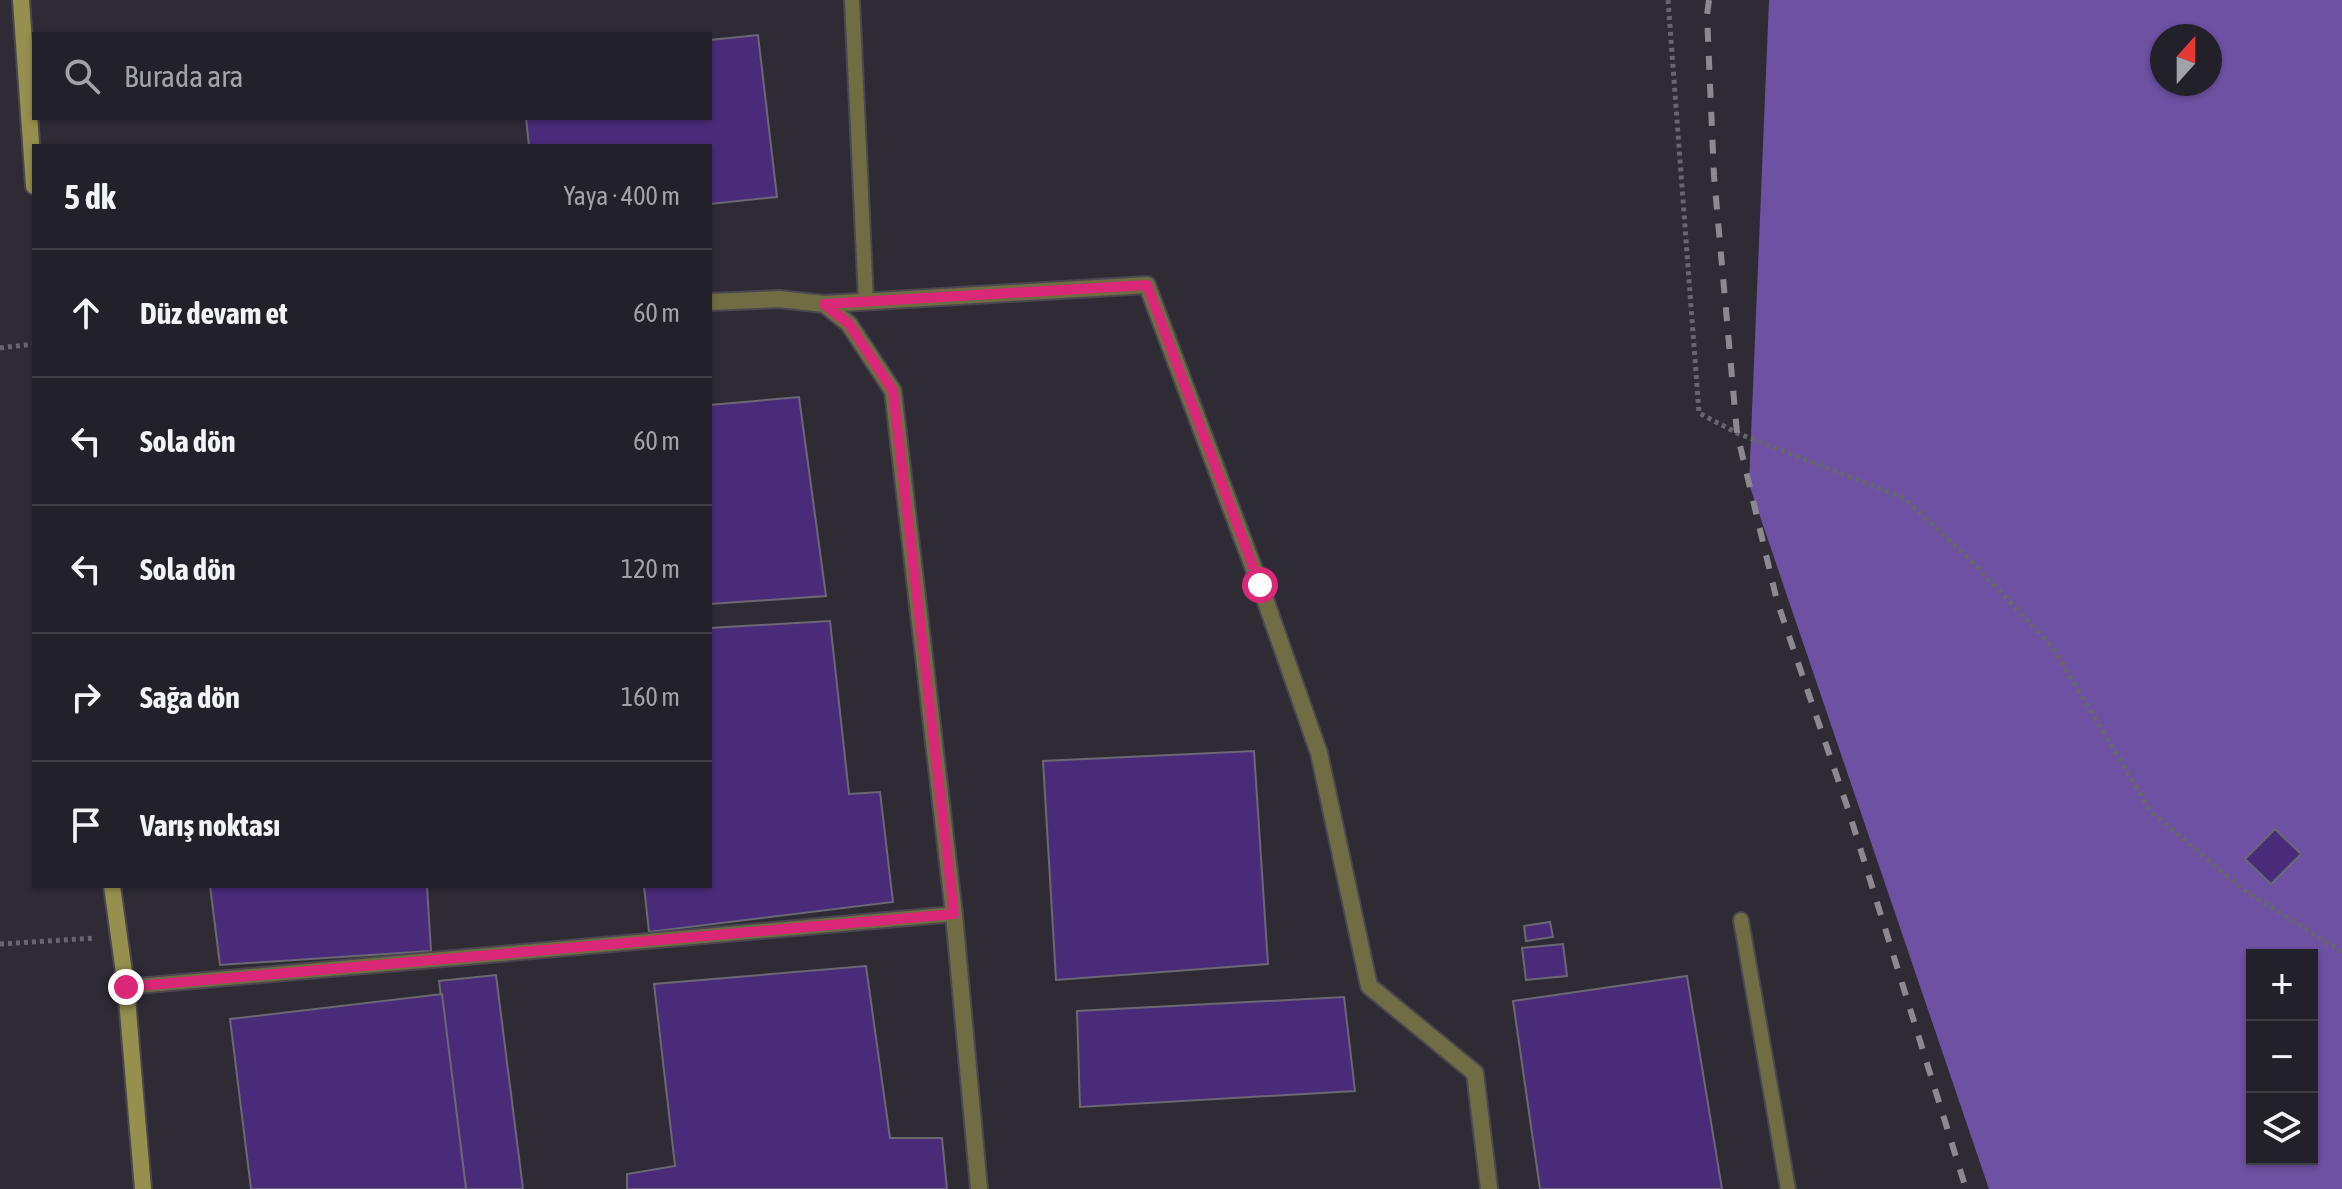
<!DOCTYPE html>
<html lang="tr">
<head>
<meta charset="utf-8">
<style>
	body { margin:0; font-family:"Asap Condensed",sans-serif; background:#2e2d34; color:#f1f3f6 }
	.controls { position:absolute; right:24px; bottom:24px; display:grid; overflow:hidden; border-radius:0px; box-shadow:0 2px 6px #0004 }
	.controls button { width:72px; height:72px; display:grid; place-items:center; padding:0; border:0; border-bottom:2px solid #3f3e45; background:#222028; color:#f1f3f6; font:40px sans-serif }
	.compass { position:absolute; left:2150px; top:24px; width:72px; height:72px; border-radius:50%; background:#222028; box-shadow:0 2px 6px #0004; rotate:21deg }
	.stop { position:absolute; width:24px; height:24px; margin:-18px; border:6px solid #db2777; border-radius:50%; background:#fff }
	.stop.end { background:#db2777; border-color:#fff; box-shadow:0 2px 8px #0008 }
	.list { margin:0; padding:0; list-style:none }
	h2 { display:flex; justify-content:space-between; align-items:center; height:104px; margin:0; padding:0 32px; font-size:34px }
	h2 small { font-size:26px; font-weight:400; color:#a2a3a8 }
	.list li { display:grid; grid-template-columns:52px 1fr auto; gap:24px; align-items:center; box-sizing:border-box; height:128px; padding:0 32px; border-top:2px solid #3f3e45 }
	.list b { display:block; font-size:30px; white-space:nowrap }
	.list em { font-size:26px; font-style:normal; color:#a2a3a8 }
	.icon { flex:none; width:44px; height:44px; fill:none; stroke:currentColor; stroke-width:2; stroke-linecap:round; stroke-linejoin:round }
	.map { position:relative; flex:none; width:2342px; height:1189px; overflow:hidden }
	.search { position:absolute; background:#222028; box-shadow:0 2px 6px #0004; left:32px; top:32px; width:680px; height:88px; display:flex; align-items:center; gap:20px; box-sizing:border-box; padding:0 28px; border-radius:0px; color:#a2a3a8; font-size:30px }
	.panel { position:absolute; background:#222028; box-shadow:0 2px 6px #0004; left:32px; top:144px; width:680px; height:744px; border-radius:0px }
	.map>svg:first-child { display:block }
</style>
</head>
<body>
<div class="map">
<svg width="2342" height="1189" viewBox="0 0 2342 1189">
	<rect width="100%" height="100%" fill="#2e2b35"/>
	<path fill="#6e51a3" fill-rule="evenodd" d="M1769 0H2342V1189H1989L1749 484ZM2162 36H2210V84H2162ZM2252 955H2312V1159H2252Z"/>
	<g fill="#492b79" stroke="#6b6874" stroke-width="2">
		<polygon points="758,35 777,197 710,204 710,146 529,146 526,118 710,118 710,40"/>
		<polygon points="799,397 826,596 710,604 710,405"/>
		<polygon points="830,621 849,794 880,792 893,902 649,932 644,886 710,886 710,628"/>
		<polygon points="1254,751 1268,964 1056,980 1043,761"/>
		<polygon points="2275,829 2301,854 2271,884 2245,859"/>
		<polygon points="210,886 427,886 431,951 220,965"/>
		<polygon points="1550,922 1553,937 1526,941 1524,926"/>
		<polygon points="1563,944 1567,976 1526,980 1522,948"/>
		<polygon points="866,966 890,1138 942,1138 947,1189 627,1189 627,1174 675,1166 654,984"/>
		<polygon points="496,975 523,1189 466,1189 439,981"/>
		<polygon points="1687,976 1722,1189 1540,1189 1513,1001"/>
		<polygon points="442,994 466,1189 251,1189 230,1019"/>
		<polygon points="1344,997 1355,1091 1080,1107 1077,1011"/>
	</g>
	<g fill="none" stroke-linecap="round" stroke-linejoin="round">
		<defs>
			<g id="lane">
				<polyline points="852,0 866,301"/>
				<polyline points="1741,920 1788,1189"/>
				<polyline points="126,987 954,914"/>
			</g>
			<g id="street">
				<polyline points="710,302 779,299 824,304 849,324 893,391 954,914 979,1189"/>
				<polyline points="824,304 1147,285 1260,585 1319,753 1369,986 1475,1073 1489,1189"/>
			</g>
			<g id="secondary">
				<polyline points="21,0 34,186"/>
				<polyline points="112,886 126,987 143,1189"/>
			</g>
		</defs>
		<use href="#lane" stroke="#4a4751" stroke-width="18"/>
		<use href="#street" stroke="#4a4751" stroke-width="20"/>
		<use href="#secondary" stroke="#4a4751" stroke-width="20"/>
		<g stroke="#67656e" stroke-width="5" stroke-dasharray="4 4" stroke-linecap="butt">
			<polyline points="1668,0 1699,413 1737,433 1904,498 1974,564 2053,648 2151,812 2244,890 2342,952"/>
			<polyline points="0,348 34,344"/>
			<polyline points="0,944 95,938"/>
		</g>
		<use href="#lane" stroke="#706c44" stroke-width="14"/>
		<use href="#street" stroke="#706c44" stroke-width="16"/>
		<use href="#secondary" stroke="#968f4d" stroke-width="16"/>
		<polyline stroke="#8c8991" stroke-width="6" stroke-dasharray="14 14" stroke-linecap="butt" points="1709,0 1707,15 1714,176 1737,433 1777,601 1848,809 1966,1189"/>
	</g>
	<g fill="none" stroke-linecap="round" stroke-linejoin="round">
		<polyline stroke="#db2777" stroke-width="10" points="126,987 954,914 893,391 849,324 824,304 1147,285 1260,585"/>
	</g>
</svg>
<div class="controls">
<button>+</button>
<button>−</button>
<button><svg class="icon" aria-label="layers" viewBox="0 0 24 24"><path d="M12 4l9 5-9 5-9-5zM3 14l9 5 9-5"/></svg></button>
</div>
<svg class="compass" viewBox="-18 -18 36 36"><path d="M0-13l5 13h-10z" fill="#e53935"/><path d="M0 13l5-13h-10z" fill="#a2a3a8"/></svg>
<div class="stop" style="left:1260px;top:585px"></div>
<div class="stop end" style="left:126px;top:987px"></div>
<div class="search"><svg class="icon" aria-label="search" viewBox="0 0 24 24"><circle cx="10" cy="10" r="6"/><path d="M15 15l6 6"/></svg>Burada ara</div>
<section class="panel">
<h2>5 dk<small>Yaya · 400 m</small></h2>
<ul class="list">
<li><svg class="icon" aria-label="ahead" viewBox="0 0 24 24"><path d="M12 20V5M6 11l6-6 6 6"/></svg><div><b>Düz devam et</b></div><em>60 m</em></li>
<li><svg class="icon" aria-label="left" viewBox="0 0 24 24"><path d="M17 20v-9H6M10 6l-5 5 5 5"/></svg><div><b>Sola dön</b></div><em>60 m</em></li>
<li><svg class="icon" aria-label="left" viewBox="0 0 24 24"><path d="M17 20v-9H6M10 6l-5 5 5 5"/></svg><div><b>Sola dön</b></div><em>120 m</em></li>
<li><svg class="icon" aria-label="right" viewBox="0 0 24 24"><path d="M7 20v-9h11M14 6l5 5-5 5"/></svg><div><b>Sağa dön</b></div><em>160 m</em></li>
<li><svg class="icon" aria-label="arrive" viewBox="0 0 24 24"><path d="M6 21V4h12l-3 4 3 4H6"/></svg><div><b>Varış noktası</b></div></li>
</ul>
</section>
</div>
</body>
</html>
